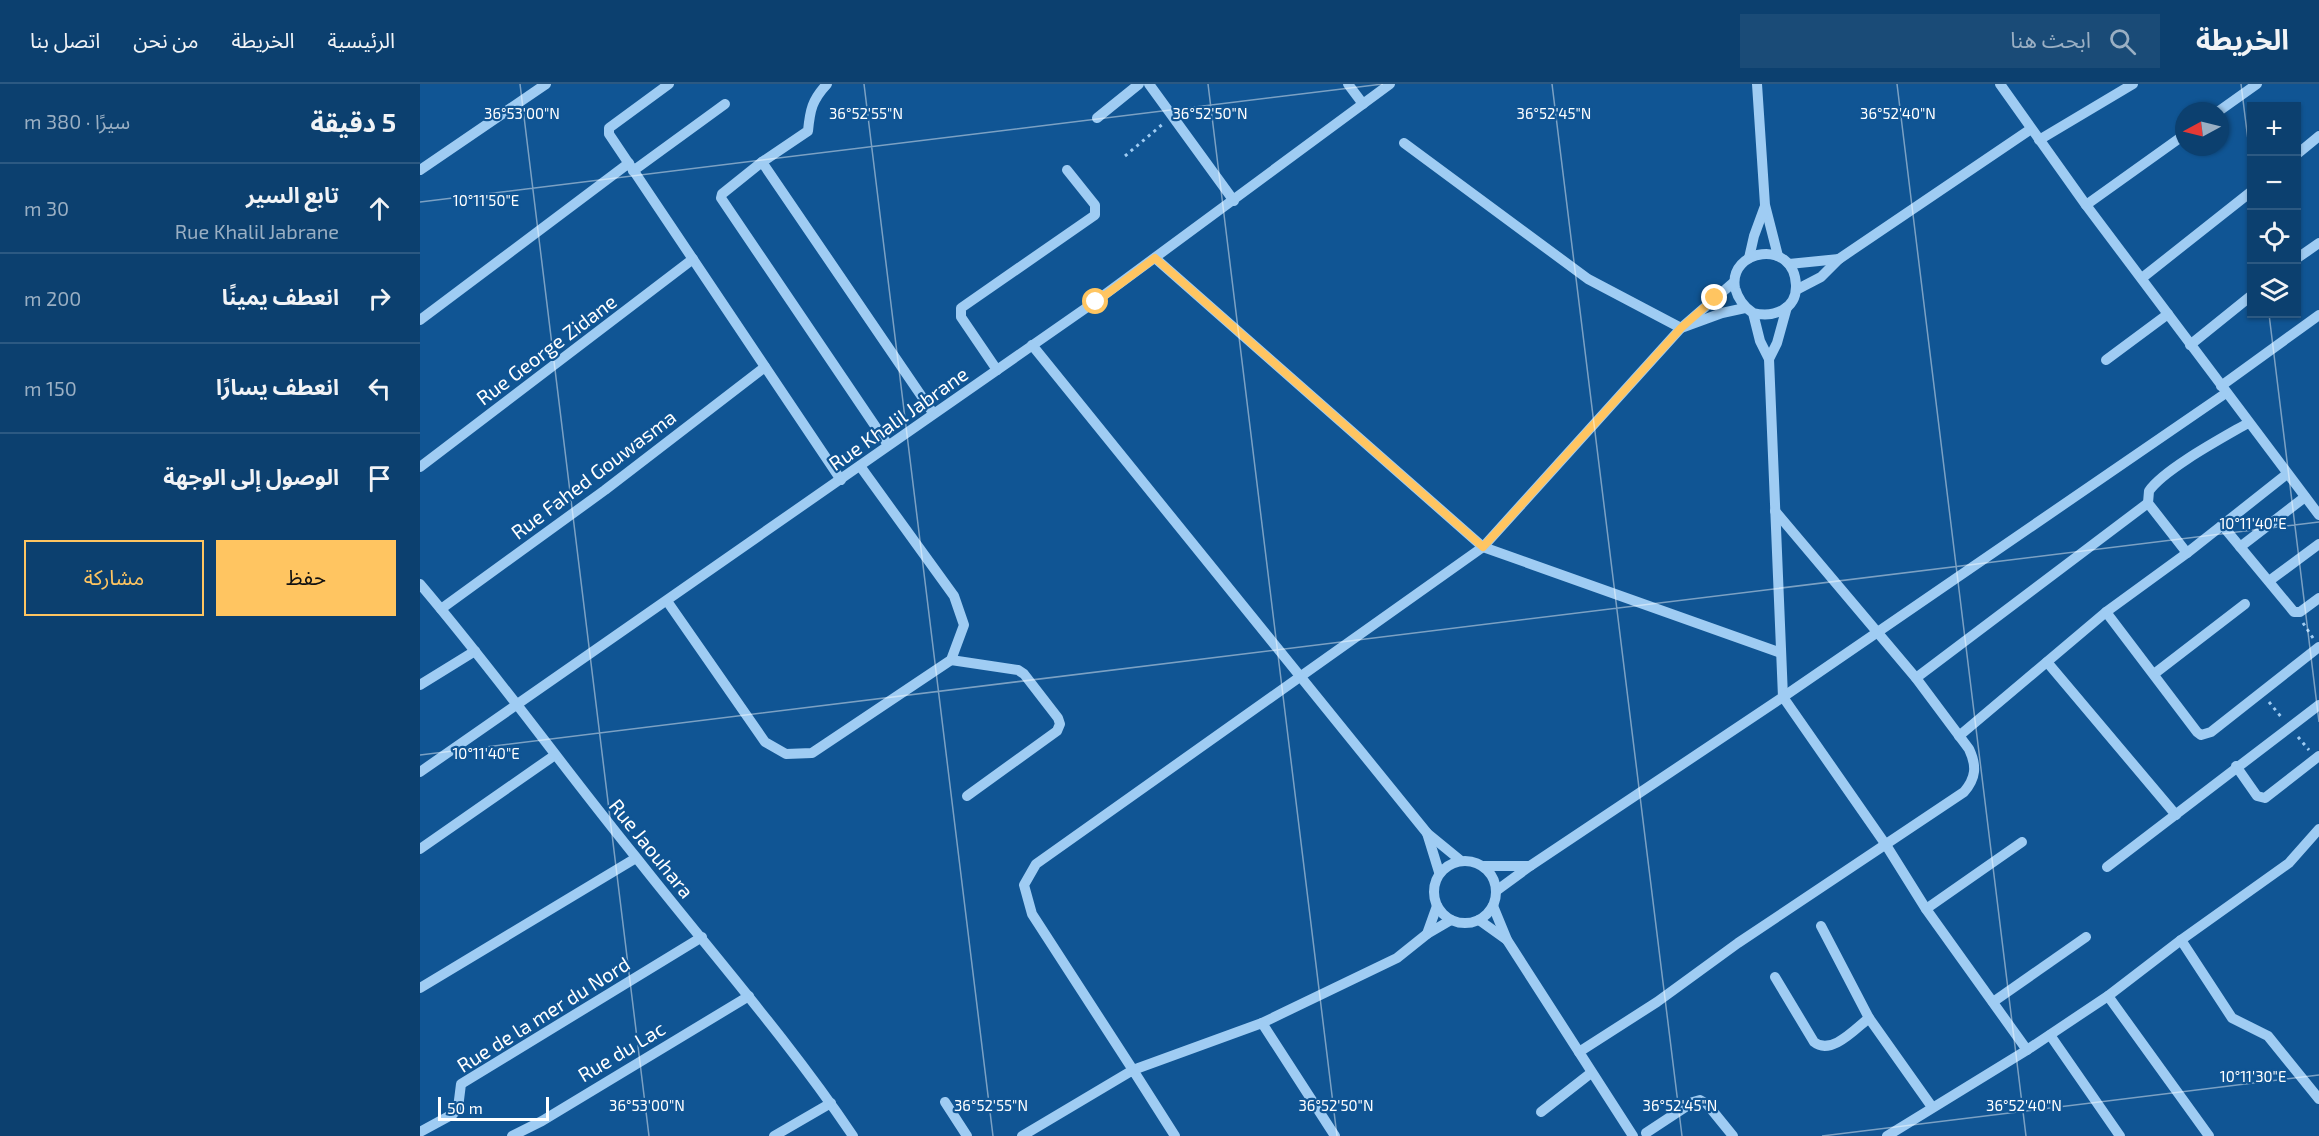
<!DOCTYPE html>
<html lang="ar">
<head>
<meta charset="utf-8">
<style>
	body { margin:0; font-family:"Exo 2","Noto Sans Arabic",sans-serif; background:#1a4b77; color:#f1f3f6; direction:rtl }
	.controls { position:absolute; right:18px; top:18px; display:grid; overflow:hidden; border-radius:0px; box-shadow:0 2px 4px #0004 }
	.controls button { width:54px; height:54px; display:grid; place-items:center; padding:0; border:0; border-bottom:2px solid #2c5982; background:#0c406f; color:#f1f3f6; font:30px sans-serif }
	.compass { position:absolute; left:1755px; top:18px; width:54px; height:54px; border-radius:50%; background:#0c406f; box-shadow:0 2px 4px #0004; rotate:263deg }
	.scale { position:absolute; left:18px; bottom:15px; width:111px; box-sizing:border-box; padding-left:6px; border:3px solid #fff; border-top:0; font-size:16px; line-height:21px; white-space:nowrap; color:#fff; -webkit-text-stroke:4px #105594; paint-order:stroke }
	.stop { position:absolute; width:18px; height:18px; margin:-14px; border:4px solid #ffc561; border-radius:50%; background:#fff }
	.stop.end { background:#ffc561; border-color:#fff; box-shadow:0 2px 6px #0008 }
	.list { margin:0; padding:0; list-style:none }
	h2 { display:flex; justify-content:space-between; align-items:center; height:78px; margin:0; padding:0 24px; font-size:26px }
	h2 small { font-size:20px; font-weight:400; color:#9aafc3 }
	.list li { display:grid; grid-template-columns:39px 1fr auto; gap:18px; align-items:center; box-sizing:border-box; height:90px; padding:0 24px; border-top:2px solid #2c5982 }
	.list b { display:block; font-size:22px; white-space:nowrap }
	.list p { margin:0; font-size:20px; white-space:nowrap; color:#9aafc3 }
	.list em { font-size:20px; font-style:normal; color:#9aafc3 }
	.actions { display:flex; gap:12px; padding:18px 24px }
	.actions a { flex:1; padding:14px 0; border:2px solid #ffc561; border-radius:0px; text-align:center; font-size:21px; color:#ffc561 }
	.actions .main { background:#ffc561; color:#111 }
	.icon { flex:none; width:33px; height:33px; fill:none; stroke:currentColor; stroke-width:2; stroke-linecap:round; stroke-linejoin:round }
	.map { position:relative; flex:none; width:1899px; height:1052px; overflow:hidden; direction:ltr }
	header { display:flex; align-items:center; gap:36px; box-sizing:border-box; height:84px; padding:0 30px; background:#0c406f; border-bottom:2px solid #2c5982 }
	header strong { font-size:28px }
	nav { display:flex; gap:33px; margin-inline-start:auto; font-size:21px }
	.search { width:420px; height:54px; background:#1a4b77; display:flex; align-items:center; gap:15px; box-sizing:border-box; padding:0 21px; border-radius:0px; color:#9aafc3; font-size:22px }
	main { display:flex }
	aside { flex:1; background:#0c406f }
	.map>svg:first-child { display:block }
</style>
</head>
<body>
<header>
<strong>الخريطة</strong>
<div class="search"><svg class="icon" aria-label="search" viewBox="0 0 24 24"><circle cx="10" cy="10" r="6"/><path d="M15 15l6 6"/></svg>ابحث هنا</div>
<nav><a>الرئيسية</a><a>الخريطة</a><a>من نحن</a><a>اتصل بنا</a></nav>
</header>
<main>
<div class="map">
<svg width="1899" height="1052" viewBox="0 0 1899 1052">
	<rect width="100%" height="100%" fill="#105594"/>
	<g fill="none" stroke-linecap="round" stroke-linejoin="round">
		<g stroke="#9fccf3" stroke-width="3" stroke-dasharray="3 4.5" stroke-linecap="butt">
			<polyline points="705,72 744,39"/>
			<polyline points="1883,539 1893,554"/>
			<polyline points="1849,618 1862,634"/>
			<polyline points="1878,653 1889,666"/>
		</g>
		<g stroke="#9fccf3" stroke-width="10">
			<polyline points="249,0 189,44 189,50 421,396"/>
			<path d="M407 0C392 16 390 26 388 47L342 78 302 110 301 114 468 361"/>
			<polyline points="729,0 814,117"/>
			<polyline points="928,0 943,20"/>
			<polyline points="1337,0 1345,121 1358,172"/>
			<polyline points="1580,0 1666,121 1899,431"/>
			<polyline points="1799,27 1837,0"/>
			<polyline points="677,34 719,0"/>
			<polyline points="1619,56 1713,0"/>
			<polyline points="984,59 1168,195 1261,244 1302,229 1325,224"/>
			<polyline points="1876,71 1899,52"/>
			<polyline points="342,78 513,329"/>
			<polyline points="0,86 126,0"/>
			<polyline points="213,87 305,20"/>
			<polyline points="1666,121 1764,51"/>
			<polyline points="735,174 1063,463 1361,569"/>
			<polyline points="1329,174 1334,152 1345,122"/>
			<polyline points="1876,175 1899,159"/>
			<polyline points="1369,180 1419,175"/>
			<polyline points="1722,194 1832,107"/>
			<polyline points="1376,206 1401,193 1419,175 1611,45"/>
			<path d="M1333 229C1353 234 1377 226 1376 201 1374 154 1308 165 1315 204 1318 215 1324 223 1333 229L1340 257 1349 275 1363 613 1466 761 1506 825 1607 966"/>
			<polyline points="0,236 209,79"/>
			<polyline points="612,261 1007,749 1040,776"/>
			<polyline points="1770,261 1832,211"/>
			<polyline points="1349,275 1357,259 1367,223"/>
			<polyline points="1686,276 1748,230"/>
			<polyline points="577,286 541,233 541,224 675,131 675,121 647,86"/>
			<polyline points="1801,302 1899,231"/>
			<polyline points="0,383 273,175"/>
			<polyline points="1802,441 1874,528 1880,528 1899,514"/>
			<polyline points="1820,463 1885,413"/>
			<path d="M1767 469 1728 419 1729 407C1744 385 1804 353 1828 339"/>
			<polyline points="1849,497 1899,460"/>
			<path d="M0 500C75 588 142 682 215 772 288 865 367 954 433 1052"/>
			<polyline points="247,517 345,658 366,670 392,669 531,576 544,541 534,512 440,382"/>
			<polyline points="21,525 185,406 345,283"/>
			<polyline points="1686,528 1777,648 1781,651 1791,648 1899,563"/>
			<polyline points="531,576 598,586 604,590 638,634 640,640 637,647 547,712"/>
			<polyline points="1627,578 1756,731"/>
			<polyline points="1734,590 1825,520"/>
			<polyline points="1496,594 1728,419"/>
			<polyline points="0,601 55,567"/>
			<polyline points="1539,652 1686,528 1767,469 1867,390"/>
			<polyline points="1816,682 1837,712 1845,714 1899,672"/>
			<polyline points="0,688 676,217 970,0"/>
			<polyline points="1007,749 1019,788"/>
			<polyline points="0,765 135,671"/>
			<circle cx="1045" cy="808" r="31"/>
			<polyline points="1064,782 1110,782"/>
			<polyline points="1687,783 1899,621"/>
			<polyline points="1076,807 1110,782 1363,613 1806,309"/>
			<polyline points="1073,822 1087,856 1159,968"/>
			<polyline points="1506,825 1602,758"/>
			<polyline points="1031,836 1007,850 977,874 842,939 713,986 612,830 604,801 616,780 1063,463 1261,244 1314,198"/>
			<polyline points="1059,836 1087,856"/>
			<polyline points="1401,842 1449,934 1512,1023"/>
			<polyline points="1007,850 1017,822"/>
			<polyline points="1761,856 1812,934 1848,952 1899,1015"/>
			<path d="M1355 893 1394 958C1411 972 1435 945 1449 934"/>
			<polyline points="0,904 216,774"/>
			<polyline points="1688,912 1789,1052"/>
			<polyline points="1573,918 1666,853"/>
			<polyline points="842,939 915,1052"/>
			<polyline points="1630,951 1700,1052"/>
			<polyline points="525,1018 547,1052"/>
			<polyline points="1121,1028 1171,989"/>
			<polyline points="0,1048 33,1030 38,1024 41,1000 282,853"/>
			<polyline points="1226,1049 1273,1018 1280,1016 1287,1020 1313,1052"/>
			<polyline points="92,1052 122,1037 329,912"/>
			<polyline points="354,1052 411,1019"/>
			<polyline points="602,1052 713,986 755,1052"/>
			<path d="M1213 1052 1159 968 1237 918 1318 859 1544 708C1556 694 1557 682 1549 665L1496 594 1355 427"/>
			<polyline points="1467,1052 1607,966 1688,912 1761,856 1869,779 1899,745"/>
		</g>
	</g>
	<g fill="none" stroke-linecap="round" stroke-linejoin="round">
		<polyline stroke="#ffc561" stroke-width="8" points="676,218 735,174 1063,463 1261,244 1295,214"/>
	</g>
	<path fill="none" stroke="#fff" stroke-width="1.5" stroke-opacity="0.45" d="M100 0 229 1052M444 0 573 1052M788 0 917 1052M1132 0 1262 1052M1477 0 1606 1052M1821 0 1832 88M0 118 963 0M1849 230 1899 638M0 671 1899 438M1402 1052 1899 991"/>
	<g text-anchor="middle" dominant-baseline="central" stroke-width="4.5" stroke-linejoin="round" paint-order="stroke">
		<g font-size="20" fill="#fff" stroke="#105594">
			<text transform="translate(126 265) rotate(-37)">Rue George Zidane</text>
			<text transform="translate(478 334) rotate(-35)">Rue Khalil Jabrane</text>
			<text transform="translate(173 390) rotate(-37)">Rue Fahed Gouwasma</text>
			<text transform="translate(232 764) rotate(51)">Rue Jaouhara</text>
			<text transform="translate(123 930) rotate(-32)">Rue de la mer du Nord</text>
			<text transform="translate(201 967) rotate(-31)">Rue du Lac</text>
		</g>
	</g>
	<g font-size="15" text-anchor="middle" fill="#fff" stroke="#105594" stroke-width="4.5" stroke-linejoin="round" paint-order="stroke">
		<text x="102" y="35">36°53'00"N</text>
		<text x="446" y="35">36°52'55"N</text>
		<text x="790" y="35">36°52'50"N</text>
		<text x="1134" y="35">36°52'45"N</text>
		<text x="1478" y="35">36°52'40"N</text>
		<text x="66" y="122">10°11'50"E</text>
		<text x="1833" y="445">10°11'40"E</text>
		<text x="66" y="675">10°11'40"E</text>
		<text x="1833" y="998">10°11'30"E</text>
		<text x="227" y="1027">36°53'00"N</text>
		<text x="571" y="1027">36°52'55"N</text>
		<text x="916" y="1027">36°52'50"N</text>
		<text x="1260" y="1027">36°52'45"N</text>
		<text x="1604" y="1027">36°52'40"N</text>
	</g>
</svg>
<div class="controls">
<button>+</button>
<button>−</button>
<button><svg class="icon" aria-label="locate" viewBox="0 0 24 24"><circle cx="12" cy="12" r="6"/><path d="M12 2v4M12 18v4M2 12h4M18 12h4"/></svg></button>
<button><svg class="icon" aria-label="layers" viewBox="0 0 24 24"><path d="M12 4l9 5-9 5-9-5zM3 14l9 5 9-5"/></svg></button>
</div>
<svg class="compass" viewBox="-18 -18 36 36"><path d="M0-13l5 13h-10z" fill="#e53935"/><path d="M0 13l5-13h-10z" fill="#9aafc3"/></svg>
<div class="scale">50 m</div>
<div class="stop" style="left:676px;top:218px"></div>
<div class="stop end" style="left:1295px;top:214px"></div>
</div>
<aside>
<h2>5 دقيقة<small>سيرًا · 380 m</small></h2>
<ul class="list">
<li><svg class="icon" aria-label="ahead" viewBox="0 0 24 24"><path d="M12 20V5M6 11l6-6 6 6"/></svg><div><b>تابع السير</b><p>Rue Khalil Jabrane</p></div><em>30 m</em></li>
<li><svg class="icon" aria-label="right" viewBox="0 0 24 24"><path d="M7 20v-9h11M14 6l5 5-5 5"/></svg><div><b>انعطف يمينًا</b></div><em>200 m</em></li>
<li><svg class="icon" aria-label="left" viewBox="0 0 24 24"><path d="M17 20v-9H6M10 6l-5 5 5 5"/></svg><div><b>انعطف يسارًا</b></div><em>150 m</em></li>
<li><svg class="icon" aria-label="arrive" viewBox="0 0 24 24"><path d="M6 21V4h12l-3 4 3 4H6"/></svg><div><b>الوصول إلى الوجهة</b></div></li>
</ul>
<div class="actions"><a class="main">حفظ</a><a>مشاركة</a></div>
</aside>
</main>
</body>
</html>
